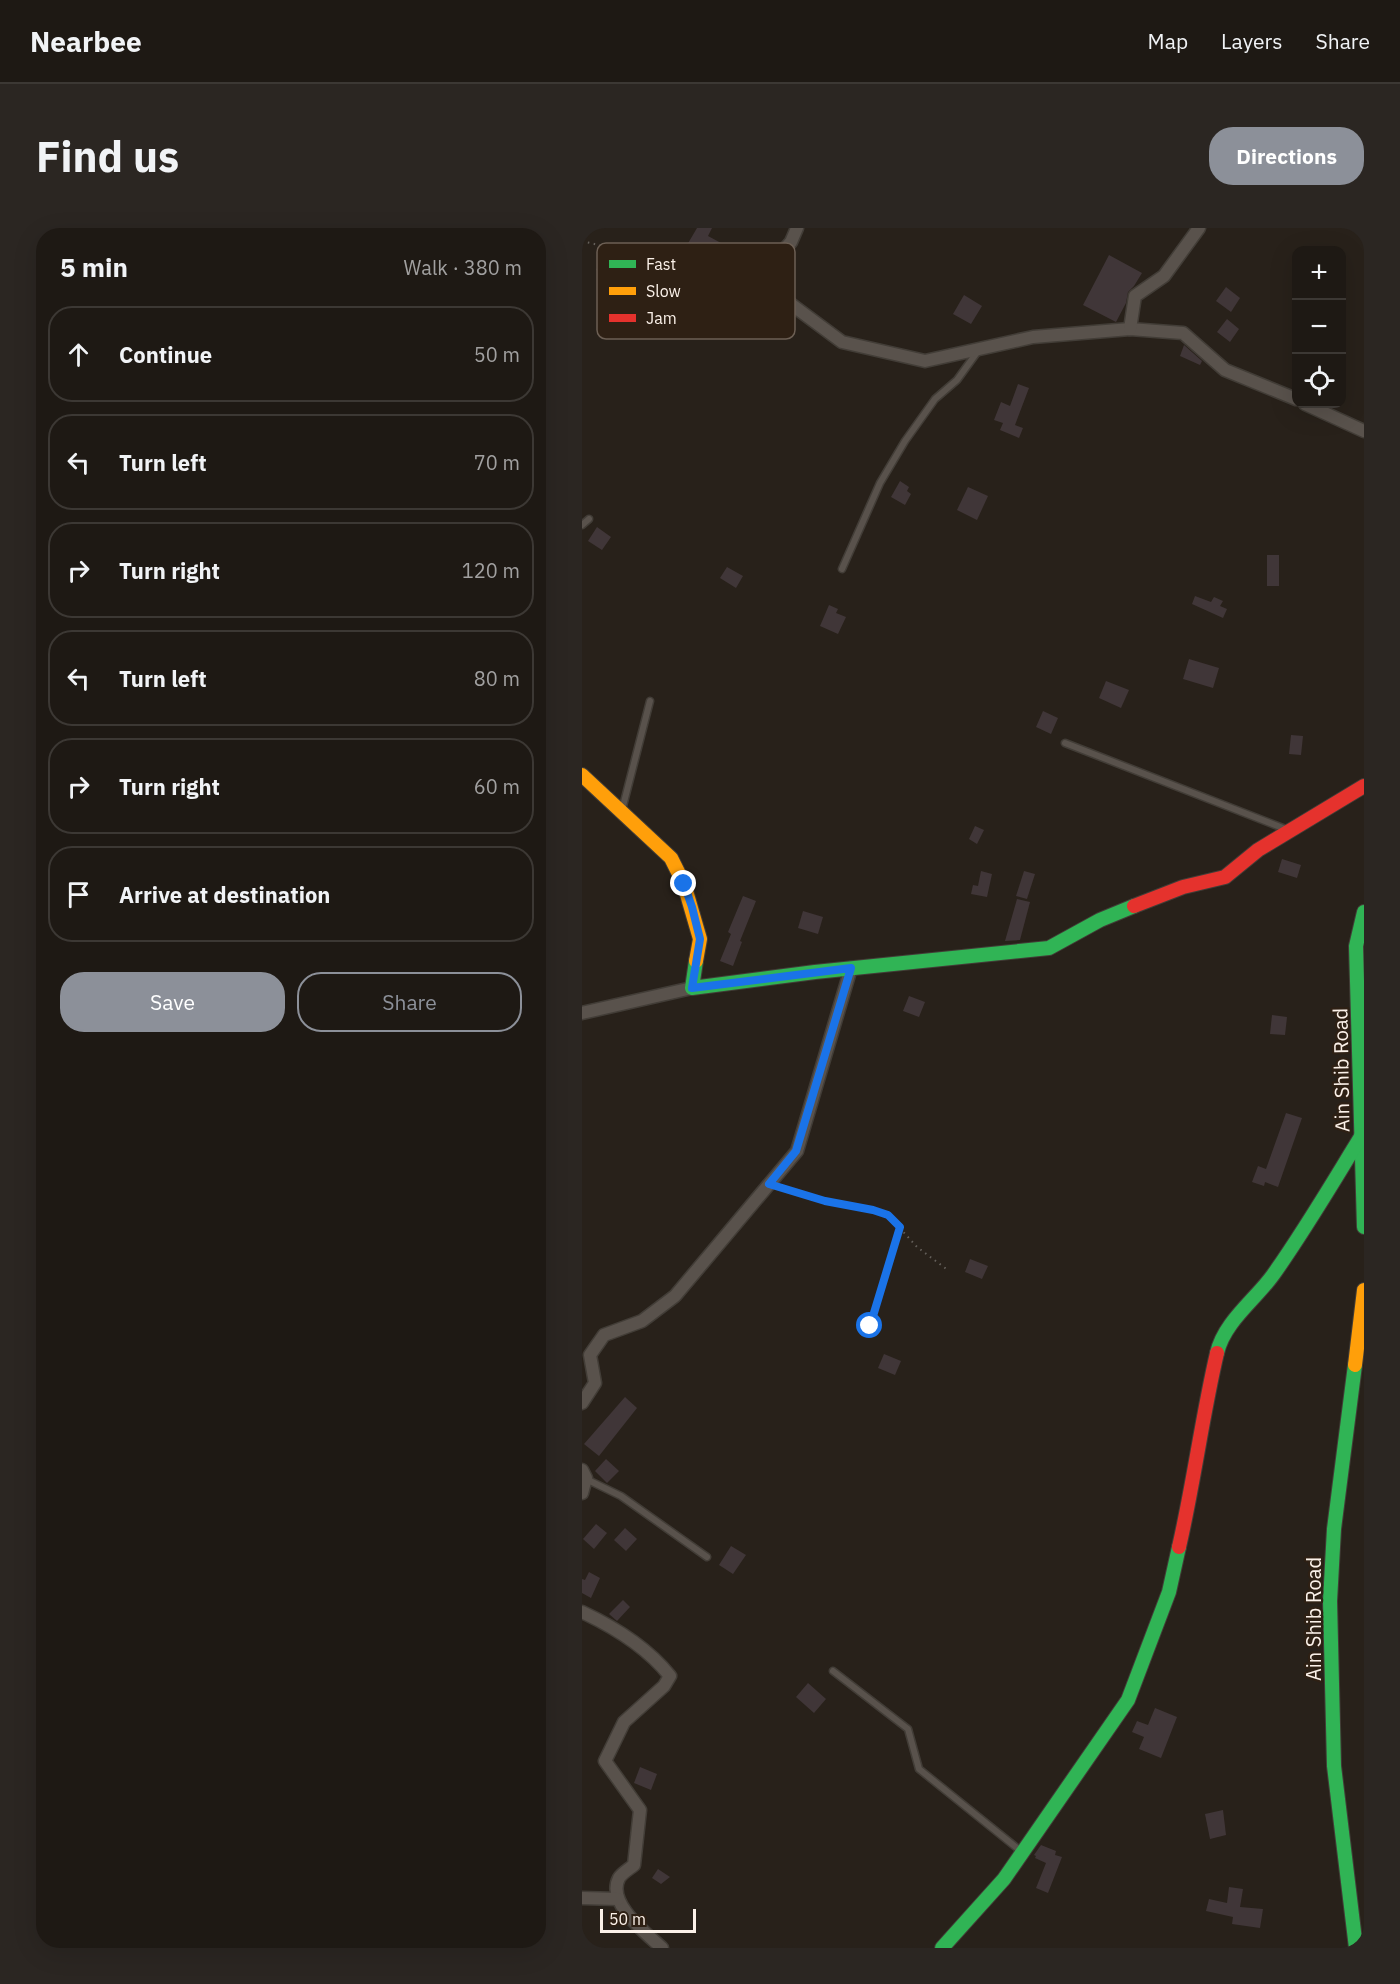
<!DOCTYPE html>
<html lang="en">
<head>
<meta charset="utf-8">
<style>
	body { margin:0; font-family:"IBM Plex Sans",sans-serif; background:#2b2622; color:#f1f3f6 }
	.controls { position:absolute; right:18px; top:18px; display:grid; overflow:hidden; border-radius:12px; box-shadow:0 6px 24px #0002 }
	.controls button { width:54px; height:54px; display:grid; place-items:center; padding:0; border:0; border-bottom:2px solid #3c3834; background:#1e1914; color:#f1f3f6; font:30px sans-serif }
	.scale { position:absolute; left:18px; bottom:15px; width:96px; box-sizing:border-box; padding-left:6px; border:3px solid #fbf1e9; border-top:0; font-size:16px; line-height:21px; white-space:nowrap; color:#fbf1e9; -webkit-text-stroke:4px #2e2014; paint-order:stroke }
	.stop { position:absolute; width:18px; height:18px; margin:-14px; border:4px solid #1a73e8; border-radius:50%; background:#fff }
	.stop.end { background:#1a73e8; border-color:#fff; box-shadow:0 2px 6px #0008 }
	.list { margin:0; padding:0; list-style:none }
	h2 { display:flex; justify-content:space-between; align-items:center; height:78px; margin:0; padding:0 24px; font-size:26px }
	h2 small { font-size:20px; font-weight:400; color:#a1a0a0 }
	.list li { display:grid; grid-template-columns:39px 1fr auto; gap:18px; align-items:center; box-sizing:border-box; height:96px; margin:0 12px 12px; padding:0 12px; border:2px solid #3c3834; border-radius:24px }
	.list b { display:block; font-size:22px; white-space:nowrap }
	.list em { font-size:20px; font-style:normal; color:#a1a0a0 }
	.actions { display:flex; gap:12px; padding:18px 24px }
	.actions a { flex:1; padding:14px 0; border:2px solid #8c9099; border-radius:24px; text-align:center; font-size:21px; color:#8c9099 }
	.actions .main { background:#8c9099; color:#fff }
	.icon { flex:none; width:33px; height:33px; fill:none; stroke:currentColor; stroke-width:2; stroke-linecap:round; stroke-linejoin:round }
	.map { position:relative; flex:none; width:782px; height:1720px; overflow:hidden; border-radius:24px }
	header { display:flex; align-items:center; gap:36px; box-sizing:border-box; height:84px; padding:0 30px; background:#1e1914; border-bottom:2px solid #3c3834 }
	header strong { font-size:28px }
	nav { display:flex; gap:33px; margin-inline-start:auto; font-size:21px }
	.intro { display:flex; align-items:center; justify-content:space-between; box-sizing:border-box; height:144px; padding:0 36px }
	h1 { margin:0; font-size:42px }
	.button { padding:15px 27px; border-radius:24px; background:#8c9099; color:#fff; font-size:21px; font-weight:700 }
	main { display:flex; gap:36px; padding:0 36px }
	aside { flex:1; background:#1e1914; border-radius:24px; box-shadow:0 6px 24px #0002 }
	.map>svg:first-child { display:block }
</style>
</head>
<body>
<header>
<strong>Nearbee</strong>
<nav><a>Map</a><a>Layers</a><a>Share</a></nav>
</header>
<div class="intro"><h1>Find us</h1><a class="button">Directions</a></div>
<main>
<aside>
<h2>5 min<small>Walk · 380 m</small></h2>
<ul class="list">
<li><svg class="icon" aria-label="ahead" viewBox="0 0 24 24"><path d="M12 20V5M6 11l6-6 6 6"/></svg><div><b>Continue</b></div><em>50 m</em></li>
<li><svg class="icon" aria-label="left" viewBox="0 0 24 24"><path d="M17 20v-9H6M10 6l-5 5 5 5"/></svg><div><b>Turn left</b></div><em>70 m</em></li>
<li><svg class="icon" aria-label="right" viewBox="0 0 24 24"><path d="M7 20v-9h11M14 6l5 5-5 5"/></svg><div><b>Turn right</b></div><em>120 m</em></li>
<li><svg class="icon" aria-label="left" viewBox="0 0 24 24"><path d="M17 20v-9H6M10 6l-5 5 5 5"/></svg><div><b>Turn left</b></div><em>80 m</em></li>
<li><svg class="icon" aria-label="right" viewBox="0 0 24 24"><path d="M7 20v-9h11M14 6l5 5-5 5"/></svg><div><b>Turn right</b></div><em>60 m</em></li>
<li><svg class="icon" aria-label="arrive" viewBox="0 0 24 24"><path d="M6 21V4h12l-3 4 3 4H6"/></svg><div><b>Arrive at destination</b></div></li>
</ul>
<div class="actions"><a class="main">Save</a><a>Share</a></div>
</aside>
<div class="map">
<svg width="782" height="1720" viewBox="0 0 782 1720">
	<rect width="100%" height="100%" fill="#28211a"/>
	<g fill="#403638">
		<polygon points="115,0 130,0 126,8 139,15 132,26 122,20 113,37 98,29"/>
		<polygon points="527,27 560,45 552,58 546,64 544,75 534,94 501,77"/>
		<polygon points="19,31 33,38 28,48 14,42"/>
		<polygon points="644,59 658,70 649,84 634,73"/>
		<polygon points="382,67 400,78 389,96 371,86"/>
		<polygon points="645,91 657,101 648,114 635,104"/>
		<polygon points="602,117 620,133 618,137 598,128"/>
		<polygon points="436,156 447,160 433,197 441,200 437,210 418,202 421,195 412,192 419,174 428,178"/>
		<polygon points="318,253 327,259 325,263 329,266 323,277 309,269"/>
		<polygon points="386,259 406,268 395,292 375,282"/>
		<polygon points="15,299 29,309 20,322 6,313"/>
		<rect x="685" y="327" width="12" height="31"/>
		<polygon points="145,339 161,348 154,360 138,350"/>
		<polygon points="613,368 629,374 632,369 641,373 638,378 645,381 641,390 610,376"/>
		<polygon points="247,377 256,381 254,385 264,389 256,406 238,398"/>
		<polygon points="607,431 637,440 631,460 601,451"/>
		<polygon points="524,453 547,462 539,480 517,470"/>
		<polygon points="461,483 476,490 469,506 454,499"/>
		<polygon points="709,507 721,508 719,527 707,526"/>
		<polygon points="393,598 402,602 395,616 387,611"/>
		<polygon points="700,631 719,637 715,650 696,644"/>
		<polygon points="399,643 410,646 405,669 389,666 391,657 396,658"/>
		<polygon points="442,643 453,646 445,671 434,668"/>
		<polygon points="161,668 174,673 158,713 160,714 151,738 138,733 149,706 146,704"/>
		<polygon points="435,671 448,674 438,712 423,713"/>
		<polygon points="221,683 241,689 236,706 216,700"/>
		<polygon points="327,768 343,774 337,789 321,783"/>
		<polygon points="690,787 705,789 703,807 688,806"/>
		<polygon points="704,885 720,890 696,959 683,954 682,958 670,954 676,938 684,941"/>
		<polygon points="388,1031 406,1038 400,1051 383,1044"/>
		<polygon points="302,1126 319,1133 313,1147 296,1140"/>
		<polygon points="43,1169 55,1180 17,1228 2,1216"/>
		<polygon points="24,1231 37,1243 25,1255 13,1243"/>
		<polygon points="14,1296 25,1305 12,1321 1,1311"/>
		<polygon points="43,1300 55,1311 44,1323 32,1312"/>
		<polygon points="149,1318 164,1327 151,1346 137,1337"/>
		<polygon points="7,1344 18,1350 9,1370 0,1365 0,1351 3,1352"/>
		<polygon points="41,1372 48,1379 35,1393 27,1386"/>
		<polygon points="226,1455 244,1471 232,1485 214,1469"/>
		<polygon points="573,1480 595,1489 579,1530 557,1521 562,1509 550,1504 555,1493 566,1497"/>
		<polygon points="58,1539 75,1546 69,1562 52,1555"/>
		<polygon points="641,1582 644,1607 628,1611 623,1586"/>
		<polygon points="459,1617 474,1623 473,1627 480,1629 466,1665 454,1660 464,1635 453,1630 454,1628 452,1627"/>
		<polygon points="76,1641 88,1649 79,1656 70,1650"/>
		<polygon points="647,1659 661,1661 658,1679 681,1681 678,1700 650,1696 651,1689 624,1683 627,1671 645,1675"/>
	</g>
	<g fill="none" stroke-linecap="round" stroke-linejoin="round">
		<defs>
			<g id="lane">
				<polyline points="0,297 7,291"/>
				<polyline points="260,341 298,255 323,213 353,171 375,152 396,123"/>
				<polyline points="483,515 706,602"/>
				<polyline points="40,582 68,473"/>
				<polyline points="4,1251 39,1268 125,1329"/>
				<polyline points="251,1443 326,1501 337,1541 440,1624"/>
			</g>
			<g id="street">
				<polyline points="215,0 209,14 185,41 198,68 260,114 343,133 451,109 548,101 601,105 643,142 714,171"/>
				<polyline points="548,101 553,68 582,48 617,0"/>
				<polyline points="723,176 782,203"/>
				<polyline points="0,785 110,760"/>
				<polyline points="0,1175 13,1155 8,1127 22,1107 60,1093 93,1068 215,923 269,740"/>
				<polyline points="0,1242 4,1250 0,1265"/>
				<path d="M0 1384C32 1399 65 1419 88 1448L82 1458 42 1494 23 1533 58 1582 52 1637C47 1641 40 1645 37 1650 24 1675 64 1705 80 1720"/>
				<polyline points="0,1670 36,1671"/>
			</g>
			<g id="fast">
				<polyline points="782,684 774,718 782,999"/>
				<polyline points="114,733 110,760 233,744 467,720 518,692 552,678"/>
				<path d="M635 1125C642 1094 673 1072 691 1047 723 1002 751 954 780 907"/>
				<polyline points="773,1137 752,1301 748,1373 752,1538 774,1720"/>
				<polyline points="360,1720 422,1651 546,1472 587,1364 597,1319"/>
			</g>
			<g id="slow">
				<polyline points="0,547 89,630 102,656 118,711 114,733"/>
				<polyline points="773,1137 782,1062"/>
			</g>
			<g id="jam">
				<polyline points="552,678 601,659 643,649 676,622 782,558"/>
				<path d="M597 1319C612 1254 620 1189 635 1125"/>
			</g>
		</defs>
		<use href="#lane" stroke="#423d37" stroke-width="9"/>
		<use href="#street" stroke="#423d37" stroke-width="15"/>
		<use href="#fast" stroke="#423d37" stroke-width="16"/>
		<use href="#slow" stroke="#423d37" stroke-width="16"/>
		<use href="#jam" stroke="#423d37" stroke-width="16"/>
		<g stroke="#65605b" stroke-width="2" stroke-dasharray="1.5 4.5" stroke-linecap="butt">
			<polyline points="0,13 29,20"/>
			<polyline points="201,960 243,973 291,982 306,987 335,1019 367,1043"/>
			<polyline points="288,1098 318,999"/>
		</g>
		<use href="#lane" stroke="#59524c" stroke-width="6"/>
		<use href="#street" stroke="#59524c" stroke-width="12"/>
		<use href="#fast" stroke="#30b455" stroke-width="14"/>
		<use href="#slow" stroke="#ff9f0a" stroke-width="14"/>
		<use href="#jam" stroke="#e5322d" stroke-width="14"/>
	</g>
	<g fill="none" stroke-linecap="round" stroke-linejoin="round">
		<polyline stroke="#1a73e8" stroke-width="8" points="102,656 110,679 118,711 110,760 269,740 214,923 187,956 243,973 291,982 306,987 318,999 288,1098"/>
	</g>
	<g text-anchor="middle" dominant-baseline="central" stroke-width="4.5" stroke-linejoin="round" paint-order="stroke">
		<g font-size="20" fill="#fbf1e9" stroke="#2e2014">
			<text transform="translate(759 842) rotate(-91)">Ain Shib Road</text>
			<text transform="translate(731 1391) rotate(-90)">Ain Shib Road</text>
		</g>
	</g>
	<rect x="15" y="15" width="198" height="96" rx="9" fill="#2e2014" stroke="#6c5f54" stroke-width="1.5"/>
	<rect x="27" y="32" width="27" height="8" fill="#30b455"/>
	<rect x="27" y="59" width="27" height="8" fill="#ff9f0a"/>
	<rect x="27" y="86" width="27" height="8" fill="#e5322d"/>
	<g font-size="16" fill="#fbf1e9">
		<text x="64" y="42">Fast</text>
		<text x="64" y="69">Slow</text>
		<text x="64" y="96">Jam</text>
	</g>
</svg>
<div class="controls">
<button>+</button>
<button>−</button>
<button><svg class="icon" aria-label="locate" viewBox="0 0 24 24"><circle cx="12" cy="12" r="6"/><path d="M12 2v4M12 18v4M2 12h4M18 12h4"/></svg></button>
</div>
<div class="scale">50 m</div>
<div class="stop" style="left:288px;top:1098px"></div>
<div class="stop end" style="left:102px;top:656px"></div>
</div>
</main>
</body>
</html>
